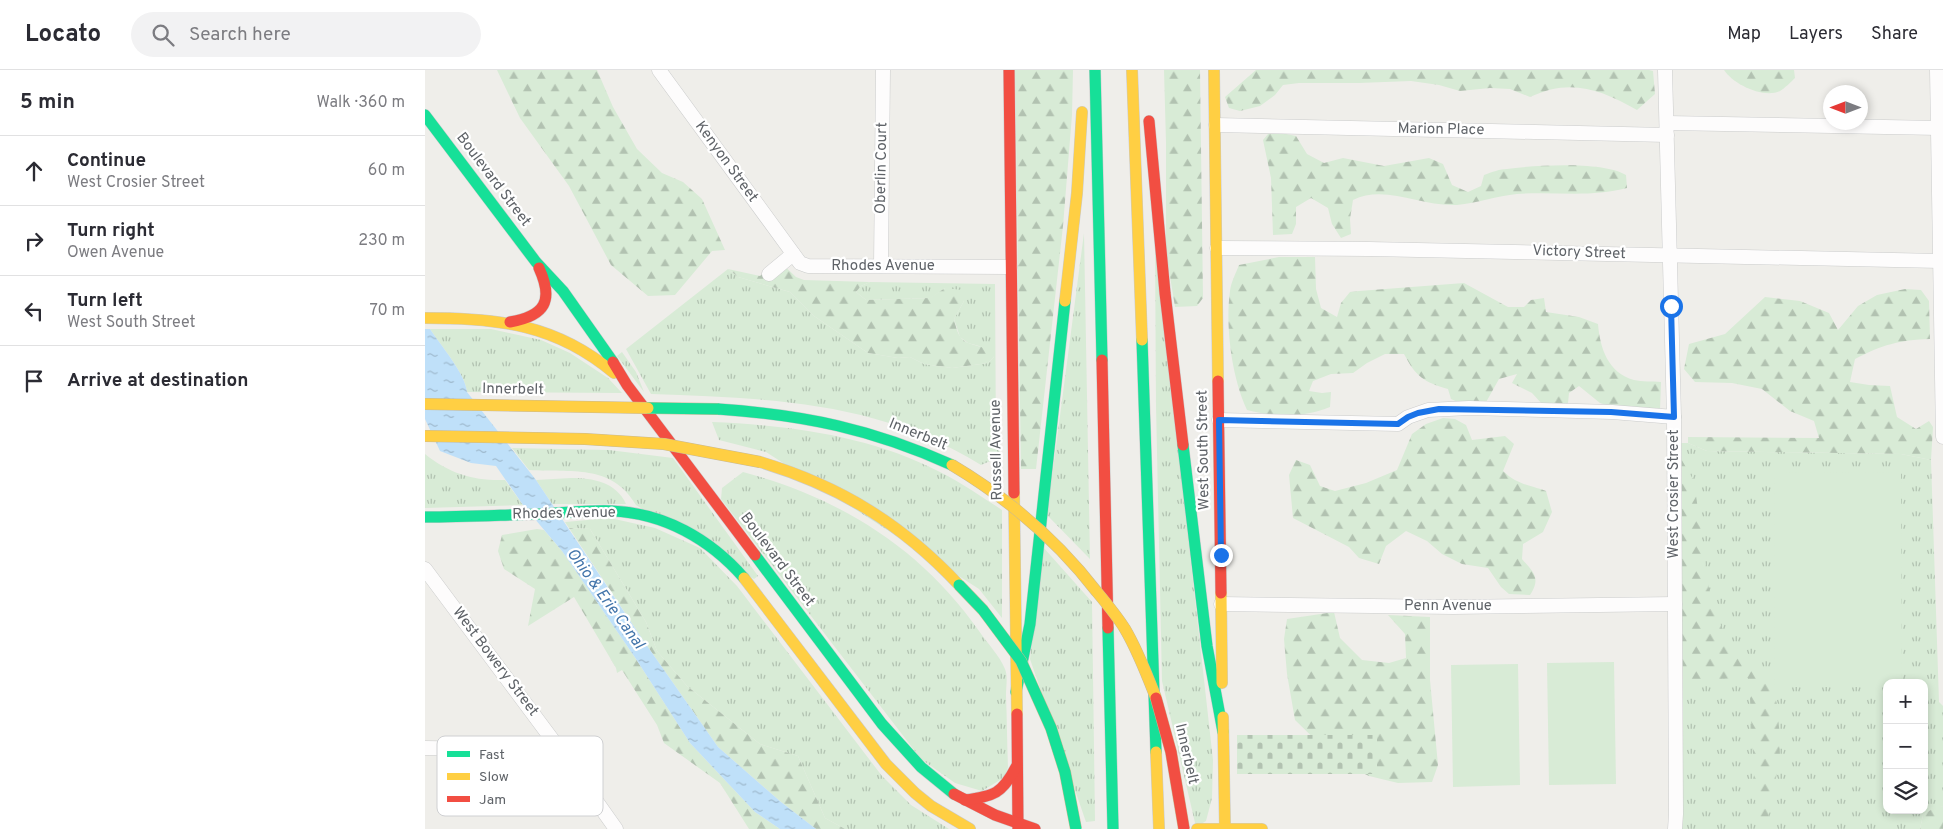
<!DOCTYPE html>
<html lang="en">
<head>
<meta charset="utf-8">
<style>
	body { margin:0; font-family:Overpass,sans-serif; background:#f2f2f3; color:#2b2b33 }
	.controls { position:absolute; right:15px; bottom:15px; display:grid; overflow:hidden; border-radius:10px; box-shadow:0 2px 8px #0003 }
	.controls button { width:45px; height:45px; display:grid; place-items:center; padding:0; border:0; border-bottom:1px solid #e1e1e2; background:#fff; color:#2b2b33; font:25px sans-serif }
	.compass { position:absolute; left:1398px; top:15px; width:45px; height:45px; border-radius:50%; background:#fff; box-shadow:0 2px 8px #0003; rotate:270deg }
	.stop { position:absolute; width:15px; height:15px; margin:-11px; border:4px solid #1a73e8; border-radius:50%; background:#fff }
	.stop.end { background:#1a73e8; border-color:#fff; box-shadow:0 1px 5px #0008 }
	.list { margin:0; padding:0; list-style:none }
	h2 { display:flex; justify-content:space-between; align-items:center; height:65px; margin:0; padding:0 20px; font-size:21px }
	h2 small { font-size:16px; font-weight:400; color:#7c7c81 }
	.list li { display:grid; grid-template-columns:32px 1fr auto; gap:15px; align-items:center; box-sizing:border-box; height:70px; padding:0 20px; border-top:1px solid #e1e1e2 }
	.list b { display:block; font-size:19px; white-space:nowrap }
	.list p { margin:0; font-size:16px; white-space:nowrap; color:#7c7c81 }
	.list em { font-size:16px; font-style:normal; color:#7c7c81 }
	.icon { flex:none; width:28px; height:28px; fill:none; stroke:currentColor; stroke-width:2; stroke-linecap:round; stroke-linejoin:round }
	.map { position:relative; flex:none; width:1518px; height:759px; overflow:hidden }
	header { display:flex; align-items:center; gap:30px; box-sizing:border-box; height:70px; padding:0 25px; background:#fff; border-bottom:1px solid #e1e1e2 }
	header strong { font-size:24px }
	nav { display:flex; gap:28px; margin-inline-start:auto; font-size:18px }
	.search { width:350px; height:45px; background:#f2f2f3; display:flex; align-items:center; gap:12px; box-sizing:border-box; padding:0 18px; border-radius:28px; color:#7c7c81; font-size:19px }
	main { display:flex }
	aside { flex:1; background:#fff }
	.map>svg:first-child { display:block }
</style>
</head>
<body>
<header>
<strong>Locato</strong>
<div class="search"><svg class="icon" aria-label="search" viewBox="0 0 24 24"><circle cx="10" cy="10" r="6"/><path d="M15 15l6 6"/></svg>Search here</div>
<nav><a>Map</a><a>Layers</a><a>Share</a></nav>
</header>
<main>
<aside>
<h2>5 min<small>Walk · 360 m</small></h2>
<ul class="list">
<li><svg class="icon" aria-label="ahead" viewBox="0 0 24 24"><path d="M12 20V5M6 11l6-6 6 6"/></svg><div><b>Continue</b><p>West Crosier Street</p></div><em>60 m</em></li>
<li><svg class="icon" aria-label="right" viewBox="0 0 24 24"><path d="M7 20v-9h11M14 6l5 5-5 5"/></svg><div><b>Turn right</b><p>Owen Avenue</p></div><em>230 m</em></li>
<li><svg class="icon" aria-label="left" viewBox="0 0 24 24"><path d="M17 20v-9H6M10 6l-5 5 5 5"/></svg><div><b>Turn left</b><p>West South Street</p></div><em>70 m</em></li>
<li><svg class="icon" aria-label="arrive" viewBox="0 0 24 24"><path d="M6 21V4h12l-3 4 3 4H6"/></svg><div><b>Arrive at destination</b></div></li>
</ul>
</aside>
<div class="map">
<svg width="1518" height="759" viewBox="0 0 1518 759">
	<defs>
		<pattern id="grass-tufts" width="24" height="20" patternUnits="userSpaceOnUse" patternTransform="scale(1.25)"><rect width="24" height="20" fill="#d8ebd6"/><path d="M3 7l-1-3M5 7V3M7 7l1-3M15 17l-1-3M17 17v-4M19 17l1-3" fill="none" stroke="#b2c2b1"/></pattern>
		<pattern id="forest-firs" width="22" height="20" patternUnits="userSpaceOnUse" patternTransform="scale(1.25)"><rect width="22" height="20" fill="#d8ebd6"/><path d="M5 1l3.5 6h-7zM16 11l3.5 6h-7z" fill="#b2c2b1"/></pattern>
		<pattern id="cemetery-stones" width="16" height="16" patternUnits="userSpaceOnUse" patternTransform="scale(1.25)"><rect width="16" height="16" fill="#d8ebd6"/><path d="M2 7V4a2 2 0 0 1 4 0v3zM10 15v-3a2 2 0 0 1 4 0v3z" fill="#b2c2b1"/></pattern>
		<pattern id="water-ripples" width="26" height="14" patternUnits="userSpaceOnUse" patternTransform="scale(1.25)"><rect width="26" height="14" fill="#bfe0f9"/><path d="M2 4q2-2 4 0t4 0M15 11q2-2 4 0t4 0" fill="none" stroke="#9eb9cd"/></pattern>
	</defs>
	<rect width="100%" height="100%" fill="#efeeea"/>
	<g fill="url(#grass-tufts)" fill-rule="evenodd">
		<polygon points="659,163 665,489 622,445"/>
		<polygon points="730,172 788,690 787,728 781,751 771,757 737,611 731,336"/>
		<path d="M303 199 313 207 365 222 389 246 443 283 473 288 485 287 499 294 527 298 563 293 569 287 554 276 543 273 535 267 529 249 539 231 520 218 506 228 441 230 431 222 436 216 445 212 570 214 571 375 575 381V387L556 395C455 331 342 328 226 324L201 279Z"/>
		<path d="M5 259H66L116 270 145 283 183 308 197 323 42 322C40 303 16 276 5 259Z"/>
		<polygon points="197,282 211,302 219,322 192,286"/>
		<path d="M287 352C364 355 446 366 515 402 537 413 557 427 577 440V548L554 519 341 382 294 370Z"/>
		<path d="M1255 373H1263L1282 381 1476 384 1506 390 1514 632 1518 636V737L1513 736 1498 745 1495 759H1257ZM1462 613H1499V740H1462Z"/>
		<path d="M87 378 184 380 248 388 333 506 329 509 211 435C186 393 146 403 104 400Z"/>
		<path d="M0 384C25 404 49 411 80 410L98 435 0 438Z"/>
		<path d="M318 402C415 428 496 478 554 561 562 573 575 586 580 599 583 606 581 617 581 625 582 649 582 673 583 697L580 707 557 721 530 713 496 689 296 429 297 418Z"/>
		<path d="M146 408C168 408 191 412 201 434H127L111 410Z"/>
		<polygon points="185,448 230,458 275,478 312,516 457,706 486,735 524,759 420,759 400,748 373,686 335,674 262,616 232,581 221,552 165,459 144,458 140,452"/>
		<polygon points="618,477 667,532 670,751 661,752 605,589"/>
	</g>
	<g fill="url(#forest-firs)">
		<polygon points="72,0 172,0 188,37 212,79 237,103 258,112 277,129 300,180 287,181 250,225 223,226 186,195 144,116 95,48"/>
		<polygon points="590,0 648,0 647,45 638,156 611,399 596,399"/>
		<polygon points="739,0 775,0 778,228 772,236 750,237 741,182 741,73"/>
		<path d="M831 0H1224L1228 1 1230 24 1212 40C1175 19 1145 8 1105 27L1085 19 1065 18 1035 21 1014 15 986 11 934 13H874L858 15 850 25 835 36 815 41 804 38 800 27Z"/>
		<path d="M1299 0H1369L1370 8C1366 12 1360 18 1355 21 1338 29 1308 14 1299 0Z"/>
		<path d="M856 63 871 66 882 84 899 93 918 88 959 96 1004 88 1018 94 1027 115 1043 122 1056 116 1059 105C1067 102 1075 99 1082 99 1110 95 1178 91 1201 105L1202 118C1165 128 1129 121 1092 124 1072 126 1052 133 1032 135 997 137 960 114 928 130L925 149 926 164 916 168 907 154 903 138 886 128 871 137V154L867 164 848 165 846 108 838 70 843 64Z"/>
		<path d="M854 187H890L891 219 896 238 912 247 916 233 925 222 934 221 1039 213 1083 237H1099L1106 230 1119 228 1121 242 1154 247 1173 254C1175 278 1183 303 1209 310 1217 312 1228 311 1236 312L1235 340 1187 337 1175 333 1154 316 1144 323 1143 333 1136 338 1117 334 1107 323 1087 313 1092 304 1074 309 1060 334H1037L1026 329 1023 319C999 312 991 307 979 284H960L942 293 928 303 906 304 888 311 884 321 897 323 906 322 905 337C878 348 850 347 822 340 807 308 800 257 805 221 806 212 811 203 814 195Z"/>
		<path d="M353 190 371 207 379 210 445 212 436 216 431 222 441 230 505 228 520 218 537 220 539 231 529 249C535 277 542 271 565 280L569 287 563 293 527 298 499 294 485 287 473 288 443 283 389 246 365 222 313 207 303 199 335 206Z"/>
		<path d="M1480 219 1496 220 1504 231 1505 269C1474 270 1457 275 1430 289L1425 312 1444 315 1465 316 1472 347 1491 359 1504 351 1508 357 1506 390 1476 384 1282 381 1263 373V367L1394 368 1389 351 1365 341 1337 319 1307 313 1270 312 1259 299 1264 274 1300 264 1340 227 1375 231 1404 243 1413 260 1433 236 1452 225Z"/>
		<path d="M1018 348 1030 349 1041 355 1047 370 1080 366 1089 374 1078 401C1093 415 1102 414 1121 421L1127 442 1118 462 1098 474 1097 489C1109 503 1116 508 1105 525L1084 524 1076 517 1063 498 1037 494 1017 484 1002 471 981 461 961 476 954 494 934 488 924 477 868 448 864 405 871 390 885 395 895 416 910 421 941 413 972 400 987 364 1001 354Z"/>
		<polygon points="1255,387 1269,411 1286,533 1303,571 1330,592 1347,616 1353,638 1355,687 1342,755 1337,759 1332,759 1324,608 1264,610 1256,605"/>
		<polygon points="144,458 165,459 221,552 232,581 262,616 335,674 373,686 400,748 420,759 391,759 356,732 293,677 218,570"/>
		<polygon points="112,459 119,460 137,481 211,589 265,673 330,742 355,759 324,759 295,713 239,673 232,655 197,600 192,603 191,598 149,527 103,556 110,519 79,499 73,481 77,465"/>
		<polygon points="909,542 915,568 937,590 964,593 981,588 980,564 963,545 1005,547 1005,610 1013,695 1007,712 973,713 944,706 911,690 870,650 862,604 859,569 862,549"/>
		<polygon points="1513,735 1518,737 1518,759 1495,759 1498,745"/>
	</g>
	<rect fill="url(#cemetery-stones)" x="812" y="665" width="140" height="39"/>
	<g fill="#d8ebd6">
		<polygon points="1476,402 1477,613 1462,613 1462,617 1350,617 1349,403"/>
		<polygon points="1189,592 1191,714 1124,715 1122,593"/>
		<polygon points="1093,594 1095,715 1028,717 1026,595"/>
	</g>
	<path fill="url(#water-ripples)" d="M0 259H5C16 276 40 303 42 322L111 410 218 570 293 677 356 732 391 759H355L330 742 265 673 211 589 137 481 98 435 71 396 46 393 15 381 0 349Z"/>
	<g fill="none" stroke-linecap="round" stroke-linejoin="round">
		<defs>
			<g id="street">
				<polyline points="234,0 375,193 383,196 585,197"/>
				<polyline points="1240,0 1249,347 1251,744 1250,759"/>
				<polyline points="1512,0 1518,367"/>
				<polyline points="1242,53 1514,58"/>
				<polyline points="791,55 1242,65"/>
				<polyline points="792,178 944,179 1515,191"/>
				<polyline points="456,196 458,0"/>
				<polyline points="344,204 368,184"/>
				<polyline points="794,350 973,354 983,347 1003,340 1044,338 1187,342 1249,347"/>
				<polyline points="0,499 135,680 191,759"/>
				<polyline points="796,534 1028,537 1250,534"/>
				<polyline points="0,678 135,680"/>
			</g>
			<g id="fast">
				<polyline points="670,0 677,290"/>
				<polyline points="0,45 111,192 138,221 188,292"/>
				<polyline points="717,270 731,682"/>
				<path d="M293 339C380 345 447 359 527 395"/>
				<polyline points="758,375 782,576 798,662"/>
				<path d="M0 447C38 447 76 445 115 444 139 443 163 440 187 441 239 443 285 469 319 508"/>
				<polyline points="330,485 457,654 496,697 529,724"/>
				<polyline points="683,558 688,759"/>
				<polyline points="591,622 605,554 640,231"/>
			</g>
			<g id="slow">
				<polyline points="707,0 717,270"/>
				<polyline points="789,0 793,311"/>
				<polyline points="640,231 652,123 657,42"/>
				<path d="M0 248C73 248 131 254 189 303"/>
				<path d="M335 392C415 416 477 454 534 515"/>
				<polyline points="589,423 592,644"/>
				<polyline points="319,508 461,694 490,723 506,736 545,759"/>
				<polyline points="796,523 797,613"/>
				<polyline points="798,647 800,759"/>
				<polyline points="731,682 734,759"/>
				<polyline points="772,759 837,759"/>
			</g>
			<g id="jam">
				<polyline points="584,0 589,423"/>
				<polyline points="724,51 740,223 758,375"/>
				<path d="M85 252C120 246 129 231 114 198"/>
				<polyline points="677,290 683,558"/>
				<polyline points="188,292 202,315 330,485"/>
				<polyline points="793,311 796,523"/>
				<polyline points="592,644 593,759"/>
				<polyline points="529,724 570,745 610,759"/>
				<path d="M540 730C569 726 577 724 591 697"/>
			</g>
		</defs>
		<use href="#street" stroke="#cbcccc" stroke-width="15"/>
		<use href="#fast" stroke="#cacacb" stroke-width="12"/>
		<use href="#slow" stroke="#cacacb" stroke-width="12"/>
		<use href="#jam" stroke="#cacacb" stroke-width="12"/>
		<use href="#street" stroke="#fdfcfc" stroke-width="14"/>
		<use href="#fast" stroke="#16e098" stroke-width="11"/>
		<use href="#slow" stroke="#ffcf43" stroke-width="11"/>
		<use href="#jam" stroke="#f24e42" stroke-width="11"/>
		<defs>
			<g id="fast-bridge">
				<polyline points="223,338 293,339"/>
				<polyline points="534,515 558,540 596,591 626,658 640,702 651,759"/>
			</g>
			<g id="slow-bridge">
				<polyline points="0,334 223,338"/>
				<polyline points="0,366 160,369 239,374 335,392"/>
				<path d="M527 395C584 429 632 470 672 522 682 534 692 546 700 559 713 581 722 605 731 628"/>
			</g>
			<polyline id="jam-bridge" points="731,628 746,682 759,759"/>
		</defs>
		<use href="#fast-bridge" stroke="#c8b996" stroke-width="12" stroke-linecap="butt"/>
		<use href="#slow-bridge" stroke="#c8b996" stroke-width="12" stroke-linecap="butt"/>
		<use href="#jam-bridge" stroke="#c8b996" stroke-width="12" stroke-linecap="butt"/>
		<use href="#fast-bridge" stroke="#16e098" stroke-width="11"/>
		<use href="#slow-bridge" stroke="#ffcf43" stroke-width="11"/>
		<use href="#jam-bridge" stroke="#f24e42" stroke-width="11"/>
	</g>
	<g fill="none" stroke-linecap="round" stroke-linejoin="round">
		<polyline stroke="#1a73e8" stroke-width="6" points="796,485 794,350 973,354 983,347 993,343 1014,339 1186,342 1249,347 1246,236"/>
	</g>
	<g text-anchor="middle" dominant-baseline="central" stroke-width="4.5" stroke-linejoin="round" paint-order="stroke">
		<g font-size="15" fill="#5f6368" stroke="#fff">
			<text transform="translate(1016 60) rotate(1)">Marion Place</text>
			<text transform="translate(301 92) rotate(54)">Kenyon Street</text>
			<text transform="translate(457 98) rotate(-89)">Oberlin Court</text>
			<text transform="translate(68 110) rotate(53)">Boulevard Street</text>
			<text transform="translate(1154 183) rotate(2)">Victory Street</text>
			<text x="458" y="196">Rhodes Avenue</text>
			<text transform="translate(88 320) rotate(1)">Innerbelt</text>
			<text transform="translate(493 365) rotate(22)">Innerbelt</text>
			<text transform="translate(572 380) rotate(-91)">Russell Avenue</text>
			<text transform="translate(779 380) rotate(-91)">West South Street</text>
			<text transform="translate(1249 424) rotate(-90)">West Crosier Street</text>
			<text transform="translate(139 444) rotate(-1)">Rhodes Avenue</text>
			<text transform="translate(352 490) rotate(53)">Boulevard Street</text>
			<text x="1023" y="536">Penn Avenue</text>
			<text transform="translate(70 592) rotate(53)">West Bowery Street</text>
			<text transform="translate(761 684) rotate(77)">Innerbelt</text>
		</g>
		<g font-size="16" font-style="italic" fill="#4174aa" stroke="#fff">
			<text transform="translate(180 529) rotate(54)">Ohio &amp; Erie Canal</text>
		</g>
	</g>
	<rect x="12" y="666" width="166" height="80" rx="8" fill="#fff" stroke="#cfd0d2" stroke-width="1"/>
	<rect x="22" y="681" width="23" height="6" fill="#16e098"/>
	<rect x="22" y="703" width="23" height="7" fill="#ffcf43"/>
	<rect x="22" y="726" width="23" height="6" fill="#f24e42"/>
	<g font-size="14" fill="#5f6368">
		<text x="54" y="689">Fast</text>
		<text x="54" y="711">Slow</text>
		<text x="54" y="734">Jam</text>
	</g>
</svg>
<div class="controls">
<button>+</button>
<button>−</button>
<button><svg class="icon" aria-label="layers" viewBox="0 0 24 24"><path d="M12 4l9 5-9 5-9-5zM3 14l9 5 9-5"/></svg></button>
</div>
<svg class="compass" viewBox="-18 -18 36 36"><path d="M0-13l5 13h-10z" fill="#e53935"/><path d="M0 13l5-13h-10z" fill="#7c7c81"/></svg>
<div class="stop" style="left:1246px;top:236px"></div>
<div class="stop end" style="left:796px;top:485px"></div>
</div>
</main>
</body>
</html>
